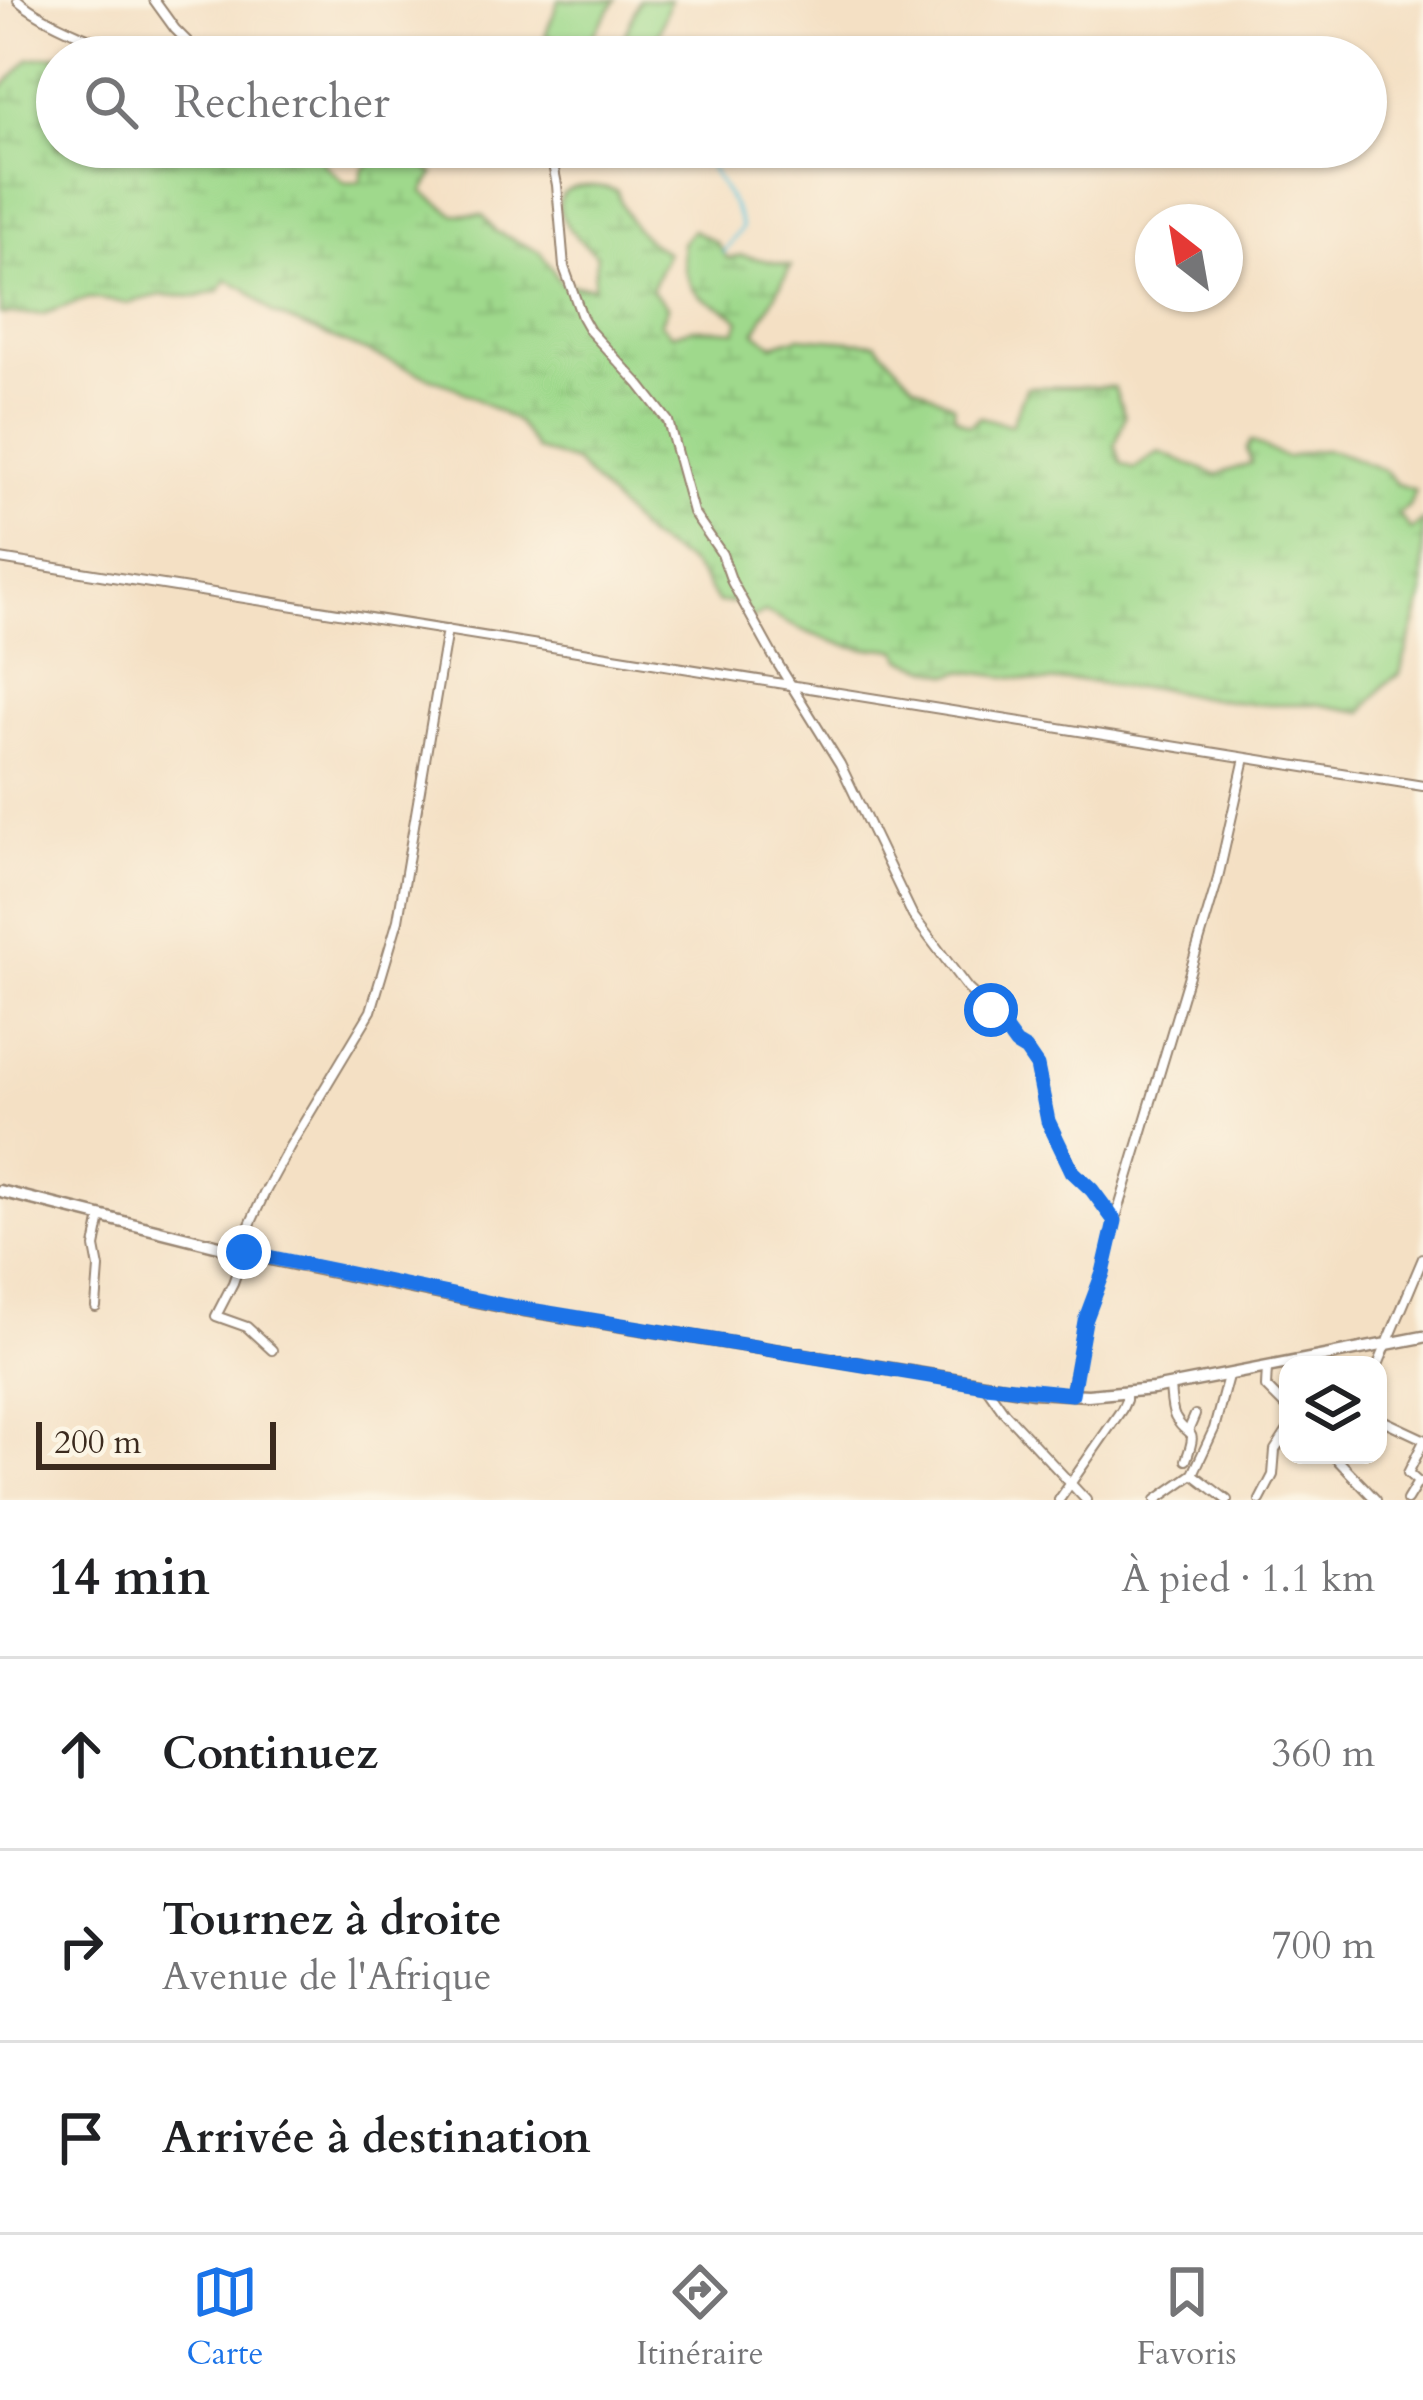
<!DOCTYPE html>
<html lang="fr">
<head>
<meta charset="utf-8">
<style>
	body { margin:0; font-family:Cardo,serif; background:#f2f2f2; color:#202124 }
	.controls { position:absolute; right:36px; bottom:36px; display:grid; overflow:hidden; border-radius:24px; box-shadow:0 3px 9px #0004 }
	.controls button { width:108px; height:108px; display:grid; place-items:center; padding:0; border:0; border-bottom:3px solid #e0e0e0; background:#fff; color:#202124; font:60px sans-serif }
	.compass { position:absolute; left:1135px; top:204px; width:108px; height:108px; border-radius:50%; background:#fff; box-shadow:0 3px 9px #0004; rotate:329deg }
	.scale { position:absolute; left:36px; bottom:30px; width:240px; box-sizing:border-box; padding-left:12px; border:6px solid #3b2a1e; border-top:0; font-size:33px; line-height:42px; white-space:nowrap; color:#3b2a1e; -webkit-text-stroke:9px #fcf5e5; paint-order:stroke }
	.stop { position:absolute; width:36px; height:36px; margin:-27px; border:9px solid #1a73e8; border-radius:50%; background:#fff }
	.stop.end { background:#1a73e8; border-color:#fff; box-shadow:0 3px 12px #0008 }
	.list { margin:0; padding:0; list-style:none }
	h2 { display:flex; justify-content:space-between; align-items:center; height:156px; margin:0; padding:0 48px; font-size:51px }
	h2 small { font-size:39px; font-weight:400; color:#757577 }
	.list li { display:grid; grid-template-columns:78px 1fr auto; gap:36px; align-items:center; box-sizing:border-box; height:192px; padding:0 48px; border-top:3px solid #e0e0e0 }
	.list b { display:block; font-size:45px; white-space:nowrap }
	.list p { margin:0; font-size:39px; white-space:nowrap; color:#757577 }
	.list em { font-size:39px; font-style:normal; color:#757577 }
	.icon { flex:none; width:66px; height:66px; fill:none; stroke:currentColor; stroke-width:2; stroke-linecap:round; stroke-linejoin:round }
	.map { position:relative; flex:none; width:1423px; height:1500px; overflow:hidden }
	.search { position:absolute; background:#fff; box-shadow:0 3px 9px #0004; left:36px; right:36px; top:36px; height:132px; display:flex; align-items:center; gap:30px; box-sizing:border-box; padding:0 42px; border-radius:66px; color:#757577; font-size:45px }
	.sheet { height:732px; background:#fff }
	nav { display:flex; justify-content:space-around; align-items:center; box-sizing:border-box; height:168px; border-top:3px solid #e0e0e0; background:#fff; font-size:33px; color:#757577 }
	nav a { display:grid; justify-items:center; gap:6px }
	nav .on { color:#1a73e8 }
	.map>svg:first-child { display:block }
</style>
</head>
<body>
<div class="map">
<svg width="1423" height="1500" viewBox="0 0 1423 1500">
	<defs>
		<pattern id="wetland-marsh" width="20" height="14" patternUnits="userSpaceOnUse" patternTransform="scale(3)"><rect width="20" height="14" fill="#9fd98c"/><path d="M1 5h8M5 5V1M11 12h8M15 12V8" fill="none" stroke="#8aba78"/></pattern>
	</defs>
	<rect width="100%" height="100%" fill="#fcf5e5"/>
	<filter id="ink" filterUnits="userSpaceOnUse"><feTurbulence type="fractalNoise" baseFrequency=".00833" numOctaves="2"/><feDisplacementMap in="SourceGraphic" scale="24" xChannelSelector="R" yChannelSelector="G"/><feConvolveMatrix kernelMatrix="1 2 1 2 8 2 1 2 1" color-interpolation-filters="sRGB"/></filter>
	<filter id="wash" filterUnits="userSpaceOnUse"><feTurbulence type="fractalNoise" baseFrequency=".004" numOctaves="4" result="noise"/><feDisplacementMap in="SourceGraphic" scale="48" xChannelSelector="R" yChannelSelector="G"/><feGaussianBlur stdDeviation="2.7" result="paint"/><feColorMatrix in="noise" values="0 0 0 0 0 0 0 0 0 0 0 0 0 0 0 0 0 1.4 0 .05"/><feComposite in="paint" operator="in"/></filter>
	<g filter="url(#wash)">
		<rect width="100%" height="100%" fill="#f4e0c4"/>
		<g fill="#9fd98c" stroke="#6d8255" stroke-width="3">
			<polygon points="559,0 616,0 583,50 545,36"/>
			<polygon points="639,0 670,0 651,57 616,57"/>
		</g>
		<path fill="url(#wetland-marsh)" stroke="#6d8255" stroke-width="3" d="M82 52 88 57H57V80L47 91 52 104 57 108V147H317L324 164 345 183 360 182 363 169 380 156 389 163 419 162 434 174 423 192 454 214 483 215 495 231 540 252 562 284 593 287 597 255C587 246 575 238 568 227 540 185 586 180 617 191 627 223 639 236 667 253L651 290 668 307 660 323 672 334 693 328 736 331 740 320C727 307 719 308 705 299 685 287 683 264 682 243L693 230 717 243 728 259 741 255 791 266 755 332 773 345 799 337 876 343 914 384 953 405 955 417 969 425 980 417 1011 425 1027 387H1114L1125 416 1115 446 1121 463 1134 469 1159 452 1216 475 1251 463 1247 449 1251 441 1286 458C1320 446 1331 448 1363 462 1377 468 1387 469 1395 483L1415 490 1409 506 1398 514 1411 530 1423 521V596L1400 674 1386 683 1363 712 1316 704H1251L1200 697 1159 688H1127L1078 680 1042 682 962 671 950 675 902 659 899 651C881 645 875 651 860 648 826 642 796 628 765 612L751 619 739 602 718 603 702 578 688 562 647 538 575 462 537 450 517 422 454 387 273 314 246 289 227 280 219 291 197 297 161 295 127 303 89 298 43 314H0V90L29 59Z"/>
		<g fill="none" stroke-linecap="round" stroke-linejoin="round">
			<path stroke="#60c6dd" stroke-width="3" d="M703 147C710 178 735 198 742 228L724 252"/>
		</g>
	</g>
	<g filter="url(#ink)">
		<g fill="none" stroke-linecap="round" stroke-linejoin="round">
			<defs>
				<g id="street">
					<path d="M18 0C42 22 112 50 144 57"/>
					<polyline points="154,0 175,29 203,57"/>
					<polyline points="547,147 551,154 557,185 564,267 582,317 590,331 639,384 668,421 693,512 722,554 732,582 773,656 840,764 913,916 968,989 991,1010 1016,1044 1026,1050 1037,1066 1048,1121 1072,1171 1092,1190 1115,1221"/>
					<polyline points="0,559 1423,786"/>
					<polyline points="238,1251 264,1194 290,1146 371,1011 398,920 447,630"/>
					<polyline points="244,1252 233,1283 216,1316 247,1327 272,1350"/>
					<polyline points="96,1307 99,1268 95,1247 101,1216"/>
					<polyline points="1378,1365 1423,1258"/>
					<polyline points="1267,1367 1266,1387 1288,1409"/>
					<polyline points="985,1385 1004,1412 1086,1500"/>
					<path d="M1170 1386C1171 1396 1171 1409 1175 1417 1188 1441 1199 1424 1186 1460"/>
					<polyline points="1071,1394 1085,1321 1103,1273 1115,1221 1217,882 1245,758"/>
					<polyline points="1378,1418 1423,1439"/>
					<polyline points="1189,1429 1195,1415"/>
					<polyline points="1333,1455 1376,1500"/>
					<polyline points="1193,1474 1227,1500"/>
					<polyline points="1059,1500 1122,1409 1126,1400 1126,1392"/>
					<polyline points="1156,1500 1193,1474 1214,1429 1228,1376"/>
					<polyline points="1260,1500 1273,1475 1275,1450 1288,1430"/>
					<polyline points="1407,1500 1418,1482 1408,1473 1423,1443"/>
				</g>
				<polyline id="secondary" points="0,1191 275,1260 506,1307 1033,1392 1088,1395 1153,1389 1423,1337"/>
			</defs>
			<use href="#street" stroke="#988571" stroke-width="12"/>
			<use href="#secondary" stroke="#988571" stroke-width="15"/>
			<use href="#street" stroke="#fff" stroke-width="8"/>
			<use href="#secondary" stroke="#fff" stroke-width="10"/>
		</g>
	</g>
	<g fill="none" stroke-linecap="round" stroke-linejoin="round" filter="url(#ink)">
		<polyline stroke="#1a73e8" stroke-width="15" points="244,1252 506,1306 985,1385 1072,1394 1085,1321 1103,1273 1115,1221 1092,1190 1072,1171 1048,1121 1037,1066 1026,1050 1016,1044 991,1010"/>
	</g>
</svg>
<div class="controls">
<button><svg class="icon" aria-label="layers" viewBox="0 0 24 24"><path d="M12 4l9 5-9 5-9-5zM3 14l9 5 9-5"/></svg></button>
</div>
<svg class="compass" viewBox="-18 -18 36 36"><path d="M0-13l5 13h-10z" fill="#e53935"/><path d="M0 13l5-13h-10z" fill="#757577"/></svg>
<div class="scale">200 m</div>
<div class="stop" style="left:991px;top:1010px"></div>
<div class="stop end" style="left:244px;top:1252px"></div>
<div class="search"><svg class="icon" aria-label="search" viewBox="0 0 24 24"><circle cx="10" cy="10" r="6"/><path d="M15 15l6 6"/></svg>Rechercher</div>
</div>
<section class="sheet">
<h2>14 min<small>À pied · 1.1 km</small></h2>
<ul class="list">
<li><svg class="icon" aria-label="ahead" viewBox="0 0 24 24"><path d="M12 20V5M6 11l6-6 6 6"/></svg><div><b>Continuez</b></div><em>360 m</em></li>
<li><svg class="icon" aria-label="right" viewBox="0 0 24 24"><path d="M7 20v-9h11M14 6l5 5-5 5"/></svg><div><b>Tournez à droite</b><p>Avenue de l'Afrique</p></div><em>700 m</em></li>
<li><svg class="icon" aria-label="arrive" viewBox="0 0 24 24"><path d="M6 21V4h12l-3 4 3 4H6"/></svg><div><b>Arrivée à destination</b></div></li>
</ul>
</section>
<nav>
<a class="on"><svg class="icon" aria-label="map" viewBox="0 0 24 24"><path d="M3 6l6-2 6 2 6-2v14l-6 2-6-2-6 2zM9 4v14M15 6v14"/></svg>Carte</a>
<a><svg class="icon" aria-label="directions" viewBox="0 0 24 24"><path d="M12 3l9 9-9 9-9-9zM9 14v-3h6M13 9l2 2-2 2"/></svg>Itinéraire</a>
<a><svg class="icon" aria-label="saved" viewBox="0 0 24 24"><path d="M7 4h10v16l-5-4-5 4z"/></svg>Favoris</a>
</nav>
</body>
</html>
